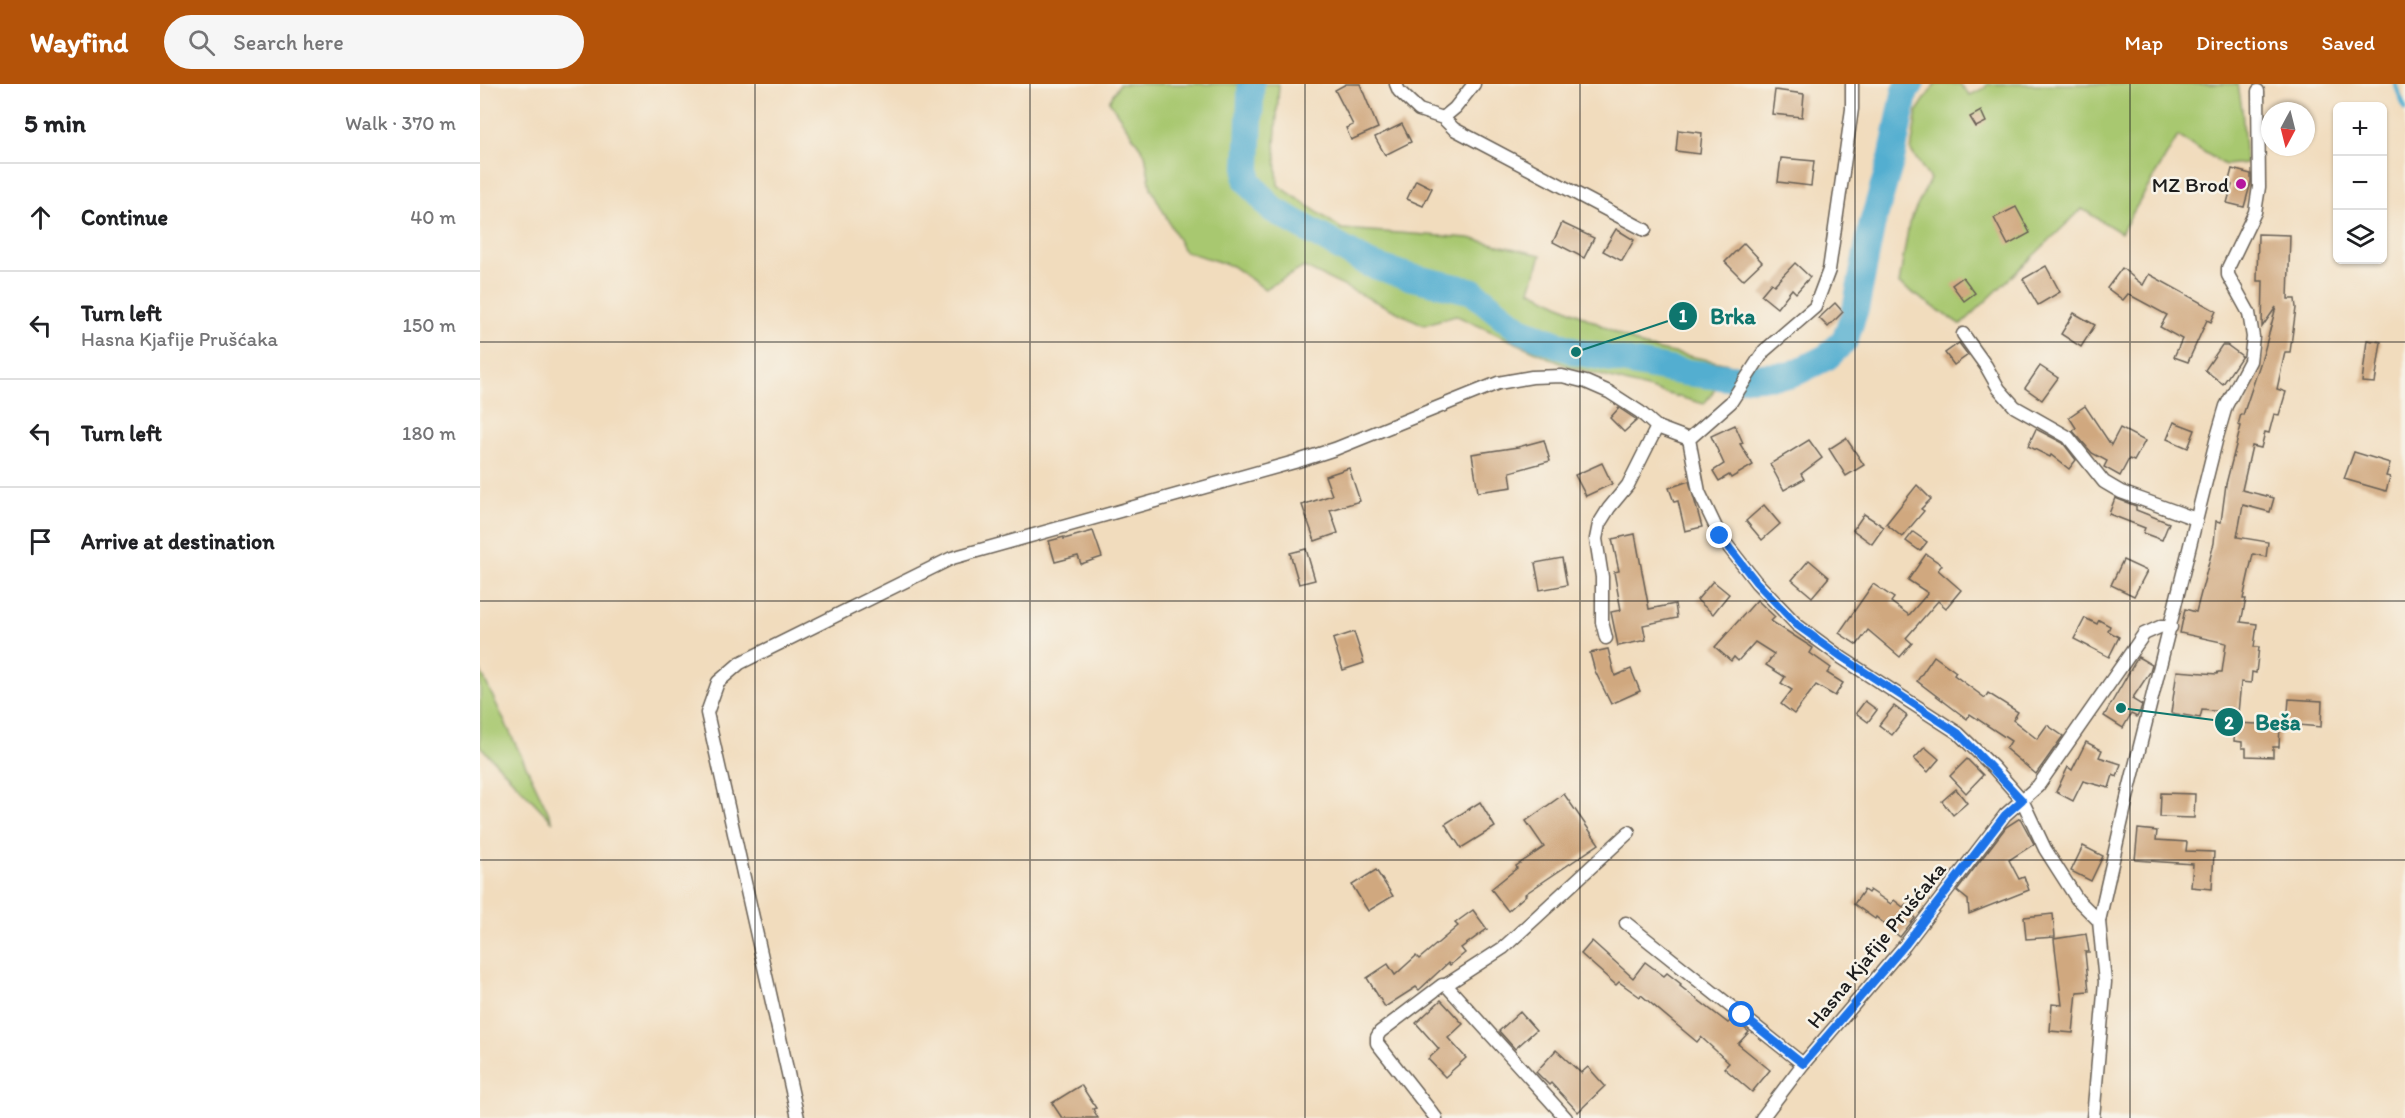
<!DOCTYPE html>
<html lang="en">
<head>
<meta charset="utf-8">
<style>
	body { margin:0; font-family:Itim,sans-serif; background:#f6f6f6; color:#202124 }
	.controls { position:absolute; right:18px; top:18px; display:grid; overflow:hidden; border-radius:9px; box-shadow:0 2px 4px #0004 }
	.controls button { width:54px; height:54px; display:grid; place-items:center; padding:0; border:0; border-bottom:2px solid #e0e0e0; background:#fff; color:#202124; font:30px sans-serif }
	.compass { position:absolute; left:1781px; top:18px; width:54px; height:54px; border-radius:50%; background:#fff; box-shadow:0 2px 4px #0004; rotate:187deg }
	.stop { position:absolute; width:18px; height:18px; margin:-14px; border:4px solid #1a73e8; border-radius:50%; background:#fff }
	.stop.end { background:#1a73e8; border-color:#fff; box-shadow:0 2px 6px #0008 }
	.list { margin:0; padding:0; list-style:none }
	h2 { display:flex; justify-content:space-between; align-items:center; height:78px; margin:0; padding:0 24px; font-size:26px }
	h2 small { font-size:20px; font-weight:400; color:#757577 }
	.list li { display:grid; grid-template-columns:39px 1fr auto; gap:18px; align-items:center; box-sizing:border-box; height:108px; padding:0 24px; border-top:2px solid #e0e0e0 }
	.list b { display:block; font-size:22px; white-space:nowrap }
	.list p { margin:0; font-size:20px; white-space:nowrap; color:#757577 }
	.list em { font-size:20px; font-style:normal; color:#757577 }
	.icon { flex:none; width:33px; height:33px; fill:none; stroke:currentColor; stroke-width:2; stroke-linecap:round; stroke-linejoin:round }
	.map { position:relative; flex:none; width:1925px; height:1034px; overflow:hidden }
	header { display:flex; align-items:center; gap:36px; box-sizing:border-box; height:84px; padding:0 30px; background:#b45309; color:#fff }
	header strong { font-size:28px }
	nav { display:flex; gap:33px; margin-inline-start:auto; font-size:21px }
	.search { width:420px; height:54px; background:#f6f6f6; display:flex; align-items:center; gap:15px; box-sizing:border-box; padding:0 21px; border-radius:33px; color:#757577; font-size:22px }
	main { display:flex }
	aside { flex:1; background:#fff }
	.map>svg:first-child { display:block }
</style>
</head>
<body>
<header>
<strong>Wayfind</strong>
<div class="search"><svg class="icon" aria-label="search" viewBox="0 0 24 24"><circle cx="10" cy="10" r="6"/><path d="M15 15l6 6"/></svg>Search here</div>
<nav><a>Map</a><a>Directions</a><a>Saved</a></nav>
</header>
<main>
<aside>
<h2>5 min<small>Walk · 370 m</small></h2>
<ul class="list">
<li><svg class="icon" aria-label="ahead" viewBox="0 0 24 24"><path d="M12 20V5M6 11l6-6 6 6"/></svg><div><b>Continue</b></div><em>40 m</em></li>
<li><svg class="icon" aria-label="left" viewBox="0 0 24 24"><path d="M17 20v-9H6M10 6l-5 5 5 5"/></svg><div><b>Turn left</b><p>Hasna Kjafije Prušćaka</p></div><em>150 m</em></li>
<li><svg class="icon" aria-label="left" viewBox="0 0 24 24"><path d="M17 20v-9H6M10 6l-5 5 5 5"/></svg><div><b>Turn left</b></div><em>180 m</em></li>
<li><svg class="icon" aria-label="arrive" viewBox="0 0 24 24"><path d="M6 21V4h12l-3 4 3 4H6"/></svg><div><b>Arrive at destination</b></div></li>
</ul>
</aside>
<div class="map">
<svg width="1925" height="1034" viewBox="0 0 1925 1034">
	<rect width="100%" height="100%" fill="#f7f3e8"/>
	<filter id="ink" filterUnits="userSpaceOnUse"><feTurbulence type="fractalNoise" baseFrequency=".0167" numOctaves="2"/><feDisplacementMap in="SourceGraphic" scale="12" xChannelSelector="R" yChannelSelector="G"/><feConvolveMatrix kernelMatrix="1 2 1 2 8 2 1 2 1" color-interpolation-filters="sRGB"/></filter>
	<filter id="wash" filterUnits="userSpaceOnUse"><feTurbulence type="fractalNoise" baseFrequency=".008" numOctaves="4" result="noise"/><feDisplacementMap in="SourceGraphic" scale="24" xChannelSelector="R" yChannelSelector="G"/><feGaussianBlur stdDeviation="1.35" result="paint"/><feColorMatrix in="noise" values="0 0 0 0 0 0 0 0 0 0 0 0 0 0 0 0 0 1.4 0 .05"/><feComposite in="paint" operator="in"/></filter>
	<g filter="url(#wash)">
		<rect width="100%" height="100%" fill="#f1dcbd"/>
		<g fill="#a8c870" stroke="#627246" stroke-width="1.5">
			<polygon points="639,0 799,0 795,60 798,101 862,145 989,154 1061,171 1050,206 1165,263 1253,281 1224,320 1087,282 975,231 944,241 824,183 785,205 752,182 704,167 671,104 665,70 629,17"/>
			<polygon points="1455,0 1480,0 1490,11 1505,4 1507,0 1758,0 1762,25 1766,79 1745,81 1698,52 1641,149 1602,125 1481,241 1419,200 1429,139 1450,95 1431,67 1437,27"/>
			<polygon points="0,586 73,738 0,662"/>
		</g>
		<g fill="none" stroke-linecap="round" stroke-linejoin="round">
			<polyline stroke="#52aed0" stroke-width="4.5" points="1915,0 1925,25"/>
			<polyline stroke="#52aed0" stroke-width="27" points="771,0 767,96 792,125 889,180 930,193 992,207 1039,245 1096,268 1202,288 1253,294 1311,291 1347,273 1365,256 1376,223 1392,141 1412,73 1425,8 1431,0"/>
		</g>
		<g id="blocks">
			<g fill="#d0a87f">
				<polygon points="866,0 880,0 898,44 871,56 866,44 873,41 855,6"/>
				<polygon points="1295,6 1324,10 1322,33 1292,30"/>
				<polygon points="1501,27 1506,38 1496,43 1490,33"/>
				<polygon points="922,40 931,58 905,71 895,53"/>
				<polygon points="1198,46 1222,49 1220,70 1196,67"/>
				<polygon points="1301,74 1334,77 1331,102 1298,98"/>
				<polygon points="1752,85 1771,90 1771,98 1764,123 1747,119 1752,101 1748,100"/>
				<polygon points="936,96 952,104 943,122 927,115"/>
				<polygon points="1536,123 1550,149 1528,161 1514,134"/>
				<polygon points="1082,139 1114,154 1104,174 1073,158"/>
				<polygon points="1136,145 1154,156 1142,177 1123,167"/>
				<polygon points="1778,150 1810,151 1808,215 1815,215 1816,224 1810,268 1805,268 1797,305 1806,308 1799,331 1794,330 1789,349 1785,348 1781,364 1772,362 1762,406 1794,414 1790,428 1763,421 1757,453 1788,458 1786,473 1773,470 1763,515 1766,515 1761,538 1777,540 1774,563 1779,563 1776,589 1772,588 1771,599 1761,598 1758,629 1722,626 1720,634 1691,629 1697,587 1737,590 1738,588 1742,588 1746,559 1700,549 1705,525 1716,528 1734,459 1736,437 1741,438 1746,400 1761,342 1758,341 1761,330 1763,331 1784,268 1796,223 1782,243 1783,197 1777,197"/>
				<polygon points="1264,159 1282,178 1263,196 1245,178"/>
				<polygon points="1315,179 1330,193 1316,209 1312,205 1297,224 1281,211 1291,199 1294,201"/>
				<polygon points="1566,182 1580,208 1558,221 1543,195"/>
				<polygon points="1642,184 1663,201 1669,190 1736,227 1731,238 1727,236 1708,278 1694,273 1702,255 1680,243 1687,231 1648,210 1643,216 1627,204"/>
				<polygon points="1483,193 1495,209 1484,217 1472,201"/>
				<polygon points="1355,219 1363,228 1348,243 1339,234"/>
				<polygon points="1594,229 1615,241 1601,263 1581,250"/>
				<polygon points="1887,256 1901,258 1895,299 1882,298"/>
				<polygon points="1479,259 1488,271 1474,281 1465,269"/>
				<polygon points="1742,261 1747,261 1762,272 1743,300 1725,286"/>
				<polygon points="1560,282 1578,294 1562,316 1545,304"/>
				<polygon points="1605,322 1631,361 1640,344 1665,357 1654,377 1649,375 1640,392 1624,383 1627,377 1612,369 1593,347 1596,344 1589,333"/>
				<polygon points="1139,324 1157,336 1144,348 1130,334"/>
				<polygon points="1694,338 1715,346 1708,364 1687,355"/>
				<polygon points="1255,341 1263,359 1260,360 1273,381 1251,394 1249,391 1239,397 1233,387 1244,380 1231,352"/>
				<polygon points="1556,345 1583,359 1596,376 1589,385 1571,371 1570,373 1548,362"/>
				<polygon points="1366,354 1384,381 1366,392 1349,365"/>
				<polygon points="1064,356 1070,377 1030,388 1032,403 998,408 992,370 1038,363"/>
				<polygon points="1329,356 1342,374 1321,390 1324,395 1304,406 1290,380"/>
				<polygon points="1874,368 1910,379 1906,392 1910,393 1906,407 1864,395"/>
				<polygon points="1122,379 1132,400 1106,412 1095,391"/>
				<polygon points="869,384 880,417 850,426 858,449 835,457 822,421 852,411 845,392"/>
				<polygon points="1209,397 1222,443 1205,447 1198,417 1194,418 1189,404"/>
				<polygon points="1437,401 1451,415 1441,425 1444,427 1422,453 1406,440"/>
				<polygon points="1635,414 1656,422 1656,426 1689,439 1682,456 1663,449 1665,444 1629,430"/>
				<polygon points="1284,421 1300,440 1282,456 1266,437"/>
				<polygon points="1384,430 1404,443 1392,460 1373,446"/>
				<polygon points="613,447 622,473 601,480 598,472 575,478 569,457 584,453 584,455"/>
				<polygon points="1433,448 1447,458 1440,467 1426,457"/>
				<polygon points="1155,450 1169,525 1195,520 1197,534 1163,541 1166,556 1138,562 1131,528 1141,526 1134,488 1139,487 1132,455"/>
				<polygon points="826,465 835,496 819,500 810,469"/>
				<polygon points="1446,470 1462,481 1458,486 1481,506 1466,524 1458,517 1426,554 1432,559 1420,573 1388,546 1377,561 1359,549 1393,500 1414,514 1411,518 1429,531 1448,509 1428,496"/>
				<polygon points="1082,474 1087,501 1060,506 1055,479"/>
				<polygon points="1329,476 1349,493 1332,513 1312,496"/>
				<polygon points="1643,476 1667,487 1654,512 1631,501"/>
				<polygon points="1233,497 1249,510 1233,530 1217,516"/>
				<polygon points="1277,516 1295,533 1291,537 1333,564 1330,569 1351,584 1347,589 1363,599 1355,612 1336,601 1314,630 1301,620 1312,606 1301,599 1305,593 1286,581 1294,570 1275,558 1258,577 1254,573 1251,577 1235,563"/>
				<polygon points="1605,534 1617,540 1619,536 1630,542 1628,547 1639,553 1629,573 1594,555"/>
				<polygon points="874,548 884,579 863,586 853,555"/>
				<polygon points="1128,565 1135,592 1151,585 1160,607 1131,620 1115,587 1110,569"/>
				<polygon points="1454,572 1476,588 1474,591 1505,614 1508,609 1538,628 1533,636 1557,655 1567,641 1583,652 1556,690 1526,665 1531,657 1490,630 1487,635 1437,597"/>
				<polygon points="1658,573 1672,581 1670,588 1652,615 1662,621 1660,627 1657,633 1651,630 1643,644 1624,632"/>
				<polygon points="1809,615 1842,617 1841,643 1807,640"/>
				<polygon points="1385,617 1397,626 1388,638 1376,629"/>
				<polygon points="1414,622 1427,632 1412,651 1399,641"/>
				<polygon points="1755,639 1800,641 1799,663 1793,663 1793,673 1766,672 1766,664 1762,664 1762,658 1754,657"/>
				<polygon points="1606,658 1622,666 1619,673 1641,680 1637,693 1633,691 1629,704 1603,697 1593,717 1576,708 1588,683 1592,686"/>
				<polygon points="1445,663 1459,675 1448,688 1434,675"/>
				<polygon points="1487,675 1503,691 1486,709 1470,692"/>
				<polygon points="1476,705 1487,719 1473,731 1462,717"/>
				<polygon points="1681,709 1715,710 1714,734 1680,733"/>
				<polygon points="1084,710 1119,760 1045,810 1046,811 1028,827 1011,805 1037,784 1036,782 1064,763 1046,737"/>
				<polygon points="1000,718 1015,743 981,764 965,740"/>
				<polygon points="1540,734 1554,760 1529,776 1539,795 1544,793 1549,806 1489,830 1488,816 1477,807 1526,743"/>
				<polygon points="1658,745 1677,747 1676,756 1707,758 1706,767 1734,768 1732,805 1711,803 1713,780 1655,776"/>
				<polygon points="1603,762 1623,772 1611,797 1591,787"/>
				<polygon points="896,786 913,812 888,827 872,801"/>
				<polygon points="1384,806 1388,809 1390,806 1411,820 1414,816 1423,823 1426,820 1435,828 1432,831 1435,834 1420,853 1396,833 1395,835 1374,820"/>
				<polygon points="993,826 1007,845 981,864 985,869 970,881 968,879 939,906 936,903 905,923 887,894 908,880 915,891 936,872 939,875 978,842 975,839"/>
				<polygon points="1573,830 1575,853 1546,855 1544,833"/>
				<polygon points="1606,850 1609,868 1605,868 1609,907 1597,908 1593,949 1570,947 1572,920 1582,921 1574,855"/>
				<polygon points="1112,857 1153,894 1165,878 1184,892 1187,889 1201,900 1200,902 1248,939 1253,935 1269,948 1258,960 1290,986 1272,1008 1244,984 1249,979 1221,953 1217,958 1161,911 1160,913 1139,898 1136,901 1101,870"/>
				<polygon points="961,916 983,940 968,954 986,974 965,993 948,975 959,965 936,939"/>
				<polygon points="1040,928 1056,946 1035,965 1019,947"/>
				<polygon points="1076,966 1101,989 1108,983 1125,1002 1098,1028 1071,999 1069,1001 1056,988"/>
				<polygon points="601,1001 616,1024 613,1025 618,1034 582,1034 572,1019"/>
			</g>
		</g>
	</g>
	<g filter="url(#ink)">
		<use href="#blocks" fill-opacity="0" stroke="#675f54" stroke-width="1.5"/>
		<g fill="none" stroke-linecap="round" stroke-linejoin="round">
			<defs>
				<g id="street">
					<polyline points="916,0 919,7 939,26 963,34 974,45 1165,146"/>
					<polyline points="1372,0 1372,25 1349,186 1335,223 1284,267 1251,318 1209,355 1219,408 1240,452 1276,498 1317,541 1362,574 1478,649 1513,683 1542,716 1565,765 1597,815 1619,837 1625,898 1613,1034"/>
					<polyline points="963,34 975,24 994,0"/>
					<polyline points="1483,250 1506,282 1519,305 1535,323 1588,353 1624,398 1641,408 1716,435"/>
					<polyline points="1126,554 1122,538 1122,493 1116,455 1119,440 1129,424 1148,401 1177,343"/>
					<polyline points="1619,837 1647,714 1737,353 1746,322 1770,277 1773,253 1769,229 1748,191 1748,184 1775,128 1779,103 1778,7"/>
					<polyline points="1146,839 1323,980"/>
					<polyline points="966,901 1023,864 1149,748"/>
					<polyline points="318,1034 227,629 238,598 260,579 472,474 818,377 855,365 1018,299 1052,293 1082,292 1106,298 1129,308 1160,328 1177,343 1209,355"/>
					<polyline points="956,1034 897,959 897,953 900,948 962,901 966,901 1086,1034"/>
					<polyline points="1282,1034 1323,980 1425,861 1525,731 1558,702 1664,550 1682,542 1691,543"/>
				</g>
			</defs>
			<use href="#street" stroke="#675f54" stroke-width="15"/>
			<use href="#street" stroke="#fff" stroke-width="12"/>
		</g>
	</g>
	<g fill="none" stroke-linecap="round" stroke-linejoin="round" filter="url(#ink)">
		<polyline stroke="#1a73e8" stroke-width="8" points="1240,452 1276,498 1317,541 1362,573 1478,649 1542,716 1525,731 1425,861 1323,980 1262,931"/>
	</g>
	<path fill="none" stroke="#1c1c1c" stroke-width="1.5" stroke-opacity="0.55" d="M275 0V1034M550 0V1034M825 0V1034M1100 0V1034M1375 0V1034M1650 0V1034M0 258H1925M0 517H1925M0 776H1925"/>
	<circle fill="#b5179e" stroke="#f7f3e8" stroke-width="2" cx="1761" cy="100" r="6"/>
	<g text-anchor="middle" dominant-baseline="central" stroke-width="5" stroke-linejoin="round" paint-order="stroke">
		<g font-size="21" fill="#1c1c1c" stroke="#f7f3e8" text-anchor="end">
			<text x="1749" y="100">MZ Brod</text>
		</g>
		<g font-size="21" fill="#1c1c1c" stroke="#f7f3e8">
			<text transform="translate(1396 861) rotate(-51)">Hasna Kjafije Prušćaka</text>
		</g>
	</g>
	<path fill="none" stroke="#0f766e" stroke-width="2" d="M1096 268L1203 232M1641 624L1749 638"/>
	<g fill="#0f766e" stroke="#f7f3e8" stroke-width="2">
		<circle cx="1096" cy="268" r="6"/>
		<circle cx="1641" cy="624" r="6"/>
		<circle cx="1203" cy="232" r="15"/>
		<circle cx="1749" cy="638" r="15"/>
	</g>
	<g font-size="18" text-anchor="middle" font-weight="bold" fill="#fff">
		<text x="1203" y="238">1</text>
		<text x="1749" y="645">2</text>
	</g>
	<g font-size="22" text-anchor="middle" font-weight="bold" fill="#0f766e" stroke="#f7f3e8" stroke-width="5" stroke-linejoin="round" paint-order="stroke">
		<text x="1253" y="240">Brka</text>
		<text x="1798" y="646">Beša</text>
	</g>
</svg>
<div class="controls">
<button>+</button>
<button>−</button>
<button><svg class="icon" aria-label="layers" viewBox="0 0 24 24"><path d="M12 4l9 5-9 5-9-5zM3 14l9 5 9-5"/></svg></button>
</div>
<svg class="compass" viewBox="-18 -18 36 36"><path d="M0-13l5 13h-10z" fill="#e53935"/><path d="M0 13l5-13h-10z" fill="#757577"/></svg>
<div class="stop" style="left:1262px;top:931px"></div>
<div class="stop end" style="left:1240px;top:452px"></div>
</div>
</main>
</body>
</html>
